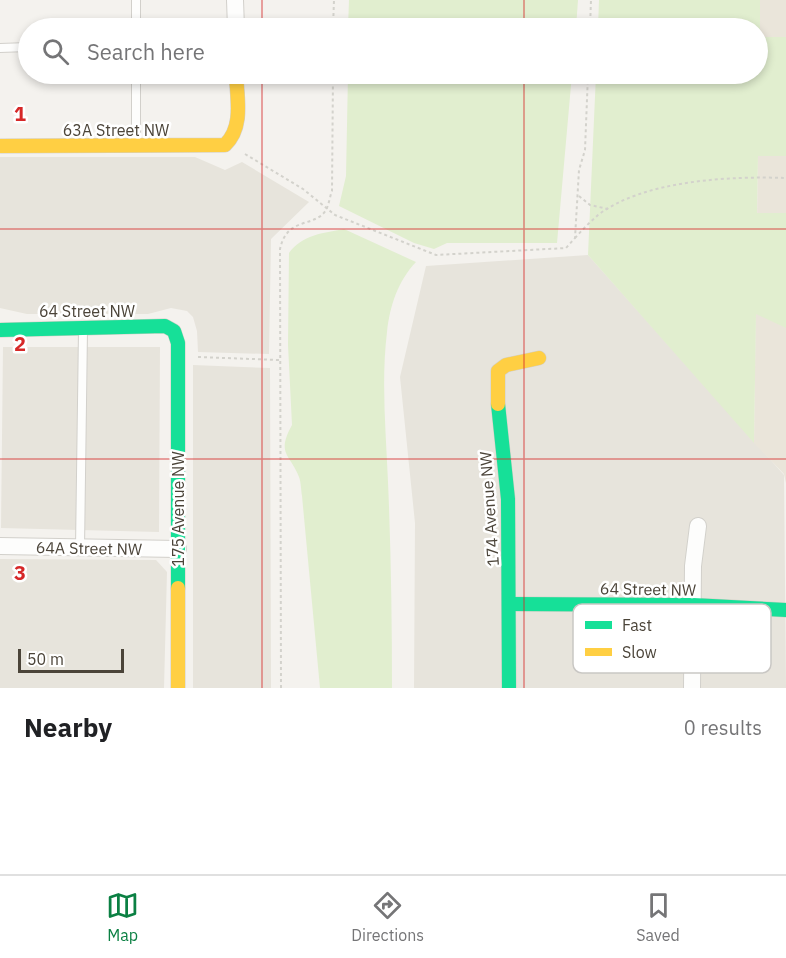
<!DOCTYPE html>
<html lang="en">
<head>
<meta charset="utf-8">
<style>
	body { margin:0; font-family:"IBM Plex Sans",sans-serif; background:#f6f6f6; color:#202124 }
	.scale { position:absolute; left:18px; bottom:15px; width:106px; box-sizing:border-box; padding-left:6px; border:3px solid #4b4439; border-top:0; font-size:16px; line-height:21px; white-space:nowrap; color:#4b4439; -webkit-text-stroke:4px #fff; paint-order:stroke }
	.list { margin:0; padding:0; list-style:none }
	h2 { display:flex; justify-content:space-between; align-items:center; height:78px; margin:0; padding:0 24px; font-size:26px }
	h2 small { font-size:20px; font-weight:400; color:#757577 }
	.icon { flex:none; width:33px; height:33px; fill:none; stroke:currentColor; stroke-width:2; stroke-linecap:round; stroke-linejoin:round }
	.map { position:relative; flex:none; width:786px; height:688px; overflow:hidden }
	.search { position:absolute; background:#fff; box-shadow:0 3px 9px #0003; left:18px; right:18px; top:18px; height:66px; display:flex; align-items:center; gap:15px; box-sizing:border-box; padding:0 21px; border-radius:33px; color:#757577; font-size:22px }
	.sheet { height:186px; background:#fff }
	nav { display:flex; justify-content:space-around; align-items:center; box-sizing:border-box; height:84px; border-top:2px solid #e0e0e0; background:#fff; font-size:16px; color:#757577 }
	nav a { display:grid; justify-items:center; gap:3px }
	nav .on { color:#0b8043 }
	.map>svg:first-child { display:block }
</style>
</head>
<body>
<div class="map">
<svg width="786" height="688" viewBox="0 0 786 688">
	<rect width="100%" height="100%" fill="#f4f2ee"/>
	<g fill="#e7e4dc">
		<polygon points="0,157 195,157 225,170 242,162 309,202 271,239 269,354 198,352 197,331 193,317 187,311 171,308 148,314 27,314 0,308"/>
		<polygon points="588,255 784,475 786,688 414,688 415,523 400,377 426,266"/>
		<polygon points="3,347 160,347 159,532 1,528"/>
		<polygon points="193,365 270,368 271,688 193,688"/>
		<polygon points="0,559 156,560 167,572 164,688 0,688"/>
	</g>
	<polygon fill="#eae5da" points="760,0 786,0 786,483 784,474 754,443"/>
	<g fill="#e1eecf">
		<polygon points="349,0 578,0 576,28 348,28"/>
		<polygon points="599,0 760,0 760,37 786,37 786,156 758,156 757,213 786,213 786,328 756,314 754,443 588,255 596,74 758,74 758,28 598,28"/>
		<polygon points="348,74 572,74 557,243 447,243 434,249 414,243 339,206 346,176"/>
		<path d="M344 229 416 262C398 281 390 305 387 332 381 381 386 433 388 482 391 551 392 619 392 688H320L302 496C301 490 301 482 299 477 290 454 276 454 292 425L288 345 289 253C302 235 323 233 344 229Z"/>
	</g>
	<g fill="none" stroke-linecap="round" stroke-linejoin="round">
		<defs>
			<g id="lane">
				<polyline points="136,0 136,28"/>
				<polyline points="0,48 28,47"/>
				<polyline points="136,142 136,74"/>
				<polyline points="80,548 83,330"/>
			</g>
			<g id="street">
				<polyline points="235,0 236,28"/>
				<polyline points="0,546 178,549"/>
				<polyline points="692,688 693,566 698,526"/>
			</g>
			<g id="fast">
				<polyline points="0,330 165,326 174,331 178,343 178,588"/>
				<polyline points="498,404 508,499 509,688"/>
				<polyline points="510,604 693,605 786,610"/>
			</g>
			<g id="slow">
				<path d="M0 146 225 145C244 127 237 98 236 74"/>
				<polyline points="498,404 498,371 506,365 539,358"/>
				<polyline points="178,588 178,688"/>
			</g>
		</defs>
		<use href="#lane" stroke="#d2d0cb" stroke-width="10"/>
		<use href="#street" stroke="#d2d0cb" stroke-width="18"/>
		<use href="#fast" stroke="#d3cfc5" stroke-width="15"/>
		<use href="#slow" stroke="#d3cfc5" stroke-width="15"/>
		<g stroke="#d3d2cc" stroke-width="2" stroke-dasharray="3 3" stroke-linecap="butt">
			<polyline points="333,28 334,0"/>
			<polyline points="590,28 591,0"/>
			<polyline points="245,154 303,189 335,215 436,255 566,248 575,238 579,170 585,150 588,74"/>
			<polyline points="579,196 590,205 608,209"/>
			<path d="M575 238C582 230 590 222 598 215 644 180 731 176 786 178"/>
			<polyline points="198,357 279,360"/>
			<path d="M281 688 280 249C287 216 315 228 326 210 329 204 330 196 332 191L333 74"/>
		</g>
		<use href="#lane" stroke="#fdfdfc" stroke-width="8"/>
		<use href="#street" stroke="#fdfdfc" stroke-width="16"/>
		<use href="#fast" stroke="#16e098" stroke-width="14"/>
		<use href="#slow" stroke="#ffcf43" stroke-width="14"/>
	</g>
	<path fill="none" stroke="#d62828" stroke-width="1.5" stroke-opacity="0.55" d="M262 0V28M524 0V28M262 74V688M524 74V688M0 229H786M0 459H786"/>
	<g text-anchor="middle" dominant-baseline="central" stroke-width="5" stroke-linejoin="round" paint-order="stroke">
		<g font-size="16" fill="#4b4439" stroke="#fff">
			<text x="116" y="130">63A Street NW</text>
			<text x="87" y="311">64 Street NW</text>
			<text transform="translate(178 509) rotate(-90)">175 Avenue NW</text>
			<text transform="translate(489 509) rotate(-94)">174 Avenue NW</text>
			<text transform="translate(89 548) rotate(1)">64A Street NW</text>
			<text transform="translate(648 589) rotate(1)">64 Street NW</text>
		</g>
	</g>
	<rect x="573" y="604" width="198" height="69" rx="9" fill="#fff" stroke="#c9c7c4" stroke-width="1.5"/>
	<rect x="585" y="621" width="27" height="8" fill="#16e098"/>
	<rect x="585" y="648" width="27" height="8" fill="#ffcf43"/>
	<g font-size="16" fill="#4b4439">
		<text x="622" y="631">Fast</text>
		<text x="622" y="658">Slow</text>
	</g>
	<g font-size="20" text-anchor="middle" font-weight="bold" fill="#d62828" stroke="#fff" stroke-width="5" stroke-linejoin="round" paint-order="stroke">
		<text x="20" y="121">1</text>
		<text x="20" y="351">2</text>
		<text x="20" y="580">3</text>
	</g>
</svg>
<div class="scale">50 m</div>
<div class="search"><svg class="icon" aria-label="search" viewBox="0 0 24 24"><circle cx="10" cy="10" r="6"/><path d="M15 15l6 6"/></svg>Search here</div>
</div>
<section class="sheet">
<h2>Nearby<small>0 results</small></h2>
<ul class="list">
</ul>
</section>
<nav>
<a class="on"><svg class="icon" aria-label="map" viewBox="0 0 24 24"><path d="M3 6l6-2 6 2 6-2v14l-6 2-6-2-6 2zM9 4v14M15 6v14"/></svg>Map</a>
<a><svg class="icon" aria-label="directions" viewBox="0 0 24 24"><path d="M12 3l9 9-9 9-9-9zM9 14v-3h6M13 9l2 2-2 2"/></svg>Directions</a>
<a><svg class="icon" aria-label="saved" viewBox="0 0 24 24"><path d="M7 4h10v16l-5-4-5 4z"/></svg>Saved</a>
</nav>
</body>
</html>
